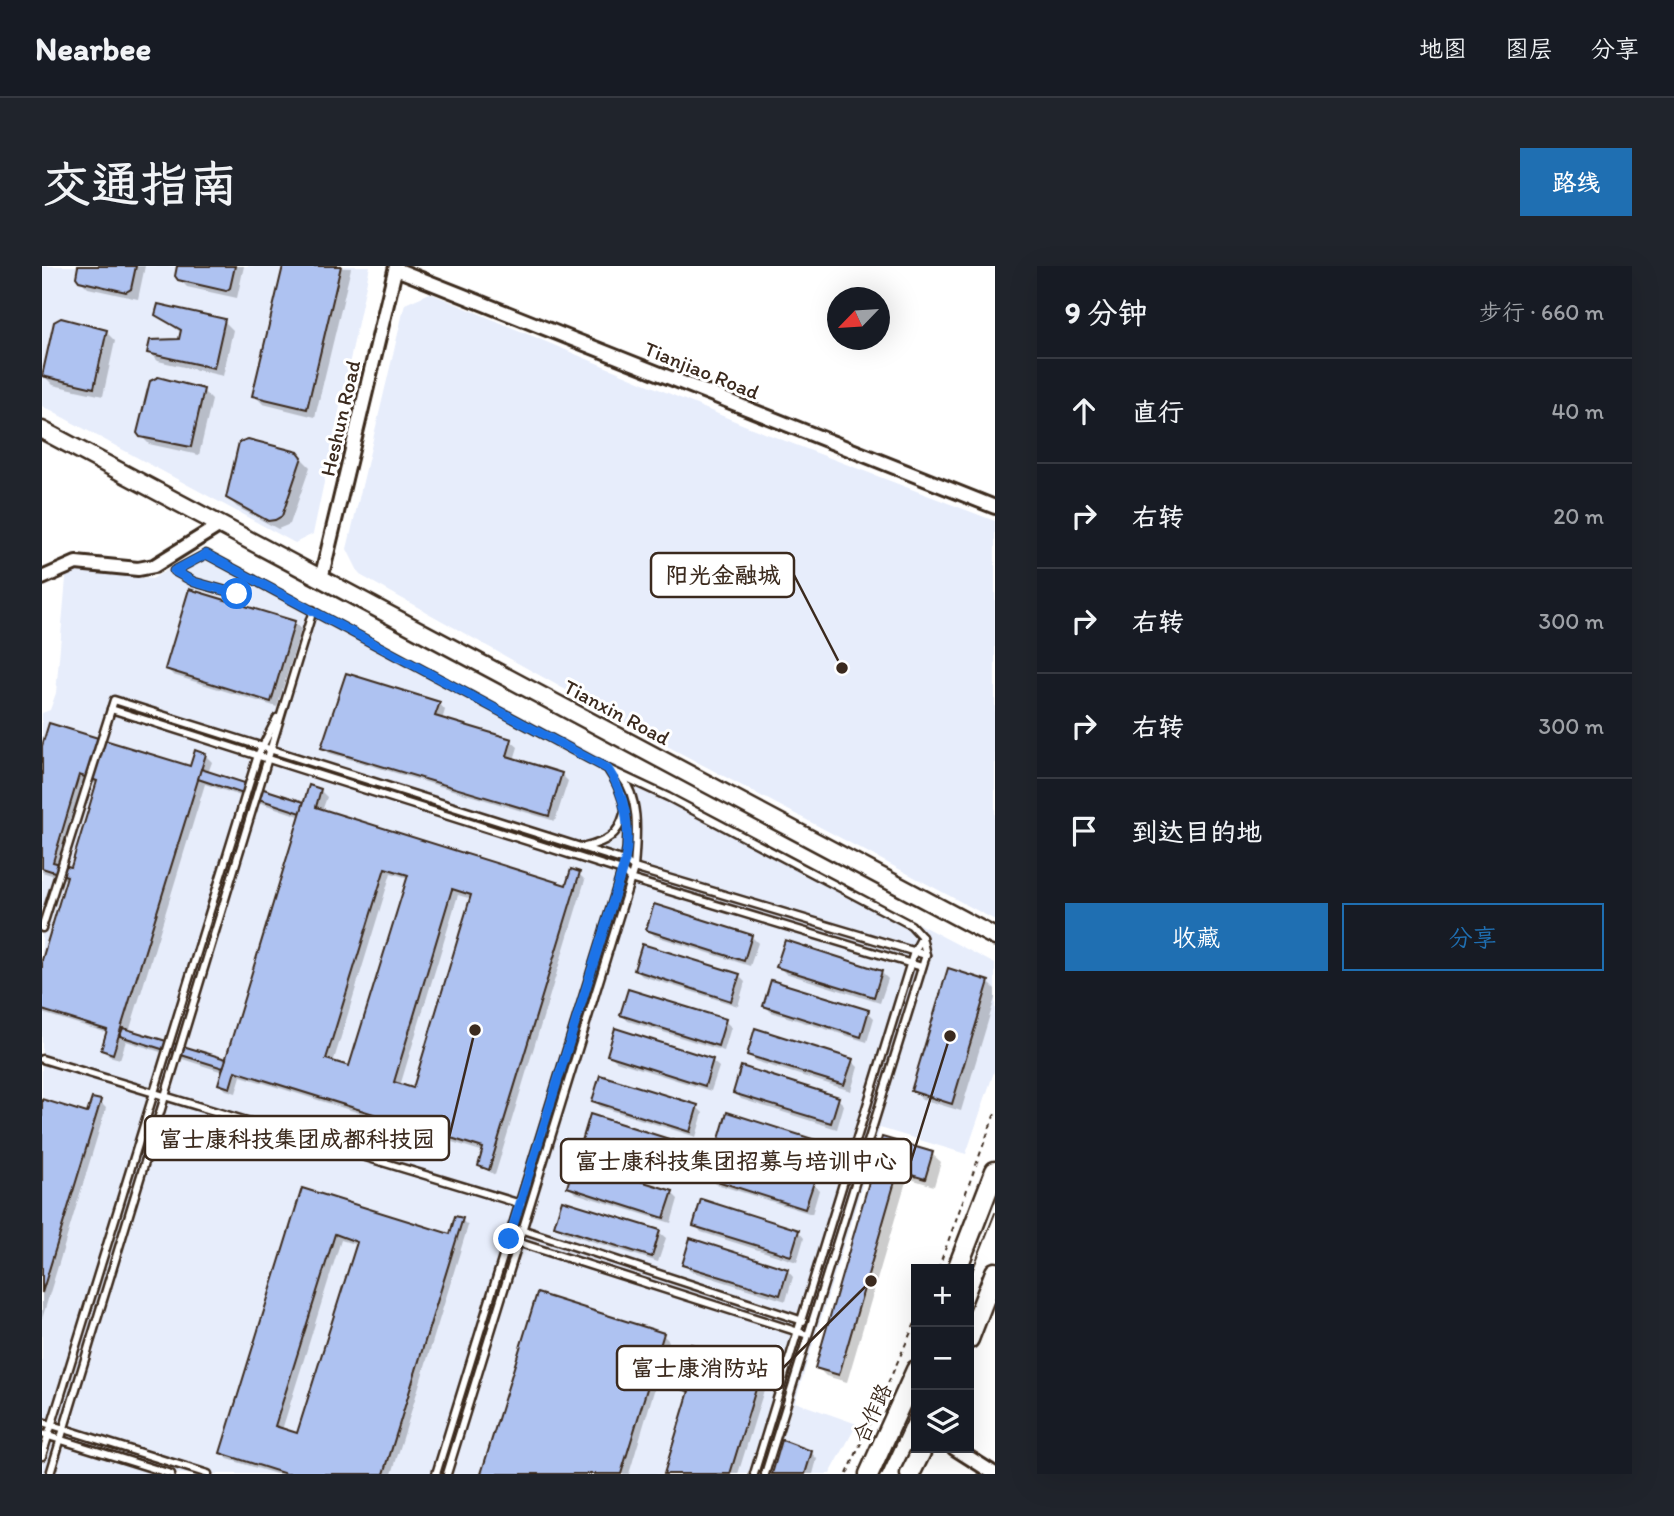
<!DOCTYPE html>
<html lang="zh">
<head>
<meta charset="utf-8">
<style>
	body { margin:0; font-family:Itim,"LXGW WenKai TC",sans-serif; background:#20242c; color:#f1f3f6 }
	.controls { position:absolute; right:21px; bottom:21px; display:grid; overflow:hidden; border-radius:0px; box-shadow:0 7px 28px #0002 }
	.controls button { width:63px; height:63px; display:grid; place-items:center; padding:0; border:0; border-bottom:2px solid #363941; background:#171b24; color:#f1f3f6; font:35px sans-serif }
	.compass { position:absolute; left:785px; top:21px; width:63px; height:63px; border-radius:50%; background:#171b24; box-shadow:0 7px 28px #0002; rotate:245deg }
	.stop { position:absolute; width:21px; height:21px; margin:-16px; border:5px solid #1a73e8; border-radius:50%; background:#fff }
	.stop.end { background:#1a73e8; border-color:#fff; box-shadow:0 2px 7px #0008 }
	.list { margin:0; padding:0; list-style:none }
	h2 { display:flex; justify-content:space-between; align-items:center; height:91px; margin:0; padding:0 28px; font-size:30px }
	h2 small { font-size:23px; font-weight:400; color:#9ea1a6 }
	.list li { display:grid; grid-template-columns:46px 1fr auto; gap:21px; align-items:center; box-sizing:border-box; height:105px; padding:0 28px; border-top:2px solid #363941 }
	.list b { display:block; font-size:26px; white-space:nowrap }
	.list em { font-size:23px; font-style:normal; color:#9ea1a6 }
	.actions { display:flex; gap:14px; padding:21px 28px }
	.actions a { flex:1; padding:16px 0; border:2px solid #1f6fb2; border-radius:0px; text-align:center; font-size:24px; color:#1f6fb2 }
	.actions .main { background:#1f6fb2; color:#fff }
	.icon { flex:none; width:38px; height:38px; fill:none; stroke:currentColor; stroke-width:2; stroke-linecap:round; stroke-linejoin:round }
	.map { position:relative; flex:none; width:953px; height:1208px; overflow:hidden; border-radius:0px }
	header { display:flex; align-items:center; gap:42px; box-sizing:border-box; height:98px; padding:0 35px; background:#171b24; border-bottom:2px solid #363941 }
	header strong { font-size:33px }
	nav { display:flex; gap:38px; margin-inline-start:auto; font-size:24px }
	.intro { display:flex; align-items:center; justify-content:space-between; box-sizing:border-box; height:168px; padding:0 42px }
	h1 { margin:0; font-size:49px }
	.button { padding:18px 32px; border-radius:0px; background:#1f6fb2; color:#fff; font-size:24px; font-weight:700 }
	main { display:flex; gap:42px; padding:0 42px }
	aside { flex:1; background:#171b24; border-radius:0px; box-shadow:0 7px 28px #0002 }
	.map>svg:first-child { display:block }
</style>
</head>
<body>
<header>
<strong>Nearbee</strong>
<nav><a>地图</a><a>图层</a><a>分享</a></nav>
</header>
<div class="intro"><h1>交通指南</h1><a class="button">路线</a></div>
<main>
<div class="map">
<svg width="953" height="1208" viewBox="0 0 953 1208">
	<rect width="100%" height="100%" fill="#fff"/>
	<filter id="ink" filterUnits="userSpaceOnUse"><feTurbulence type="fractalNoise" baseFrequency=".0143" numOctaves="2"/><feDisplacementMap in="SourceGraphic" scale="14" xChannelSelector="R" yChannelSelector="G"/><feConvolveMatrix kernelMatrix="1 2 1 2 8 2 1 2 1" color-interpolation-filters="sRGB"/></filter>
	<g filter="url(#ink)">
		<g fill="#e7edfb">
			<polygon points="0,0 328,0 271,268 253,277 0,140"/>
			<polygon points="388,27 707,161 953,255 953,654 610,472 318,309 305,283 363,38"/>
			<polygon points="161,283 953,698 953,803 924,888 838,862 753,1136 815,1158 788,1208 0,1208 0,447 8,444 14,427 25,301 110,313"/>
		</g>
		<g fill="#0003" fill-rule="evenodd">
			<polygon points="40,0 103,0 96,33 46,22 37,13"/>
			<polygon points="139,0 202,0 195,32 145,21 136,12"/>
			<polygon points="243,0 309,2 273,151 221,138 212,129"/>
			<polygon points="115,49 182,55 191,64 181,110 116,95 107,86 138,74 140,67"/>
			<polygon points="15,55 64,66 73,75 61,130 11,119 2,110"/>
			<polygon points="161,125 170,134 157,189 107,178 98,169"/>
			<polygon points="255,188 268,201 248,258 236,263 195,241 186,232"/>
			<polygon points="252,357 259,363 235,441 131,409 125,403"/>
			<polygon points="397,437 403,444 400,454 469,475 476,481 472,494 519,508 526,515 513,555 287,487 281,481"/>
			<path d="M0 486 149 502 163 489 170 496 166 507 263 539 278 524 285 531 280 545 525 621 537 608 543 614 453 909 438 900 442 886 199 810 194 827 184 824 178 818 181 806 84 775 78 793 67 790 61 784 66 767 0 747V700L26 614 0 606ZM44 515 56 518 30 603 18 600ZM163 518 260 551 185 795 87 766ZM349 607 366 612 308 803 291 797ZM416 629 430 633 372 824 358 820Z"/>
			<polygon points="606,664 709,670 716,677 708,700 613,670"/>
			<polygon points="736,700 839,706 846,713 838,737 743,707"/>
			<polygon points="594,704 697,710 703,716 696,740 600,710"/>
			<polygon points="946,716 953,723 953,732 919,845 880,833 871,825"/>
			<polygon points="723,740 826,746 832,752 825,776 729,746"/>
			<polygon points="580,749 683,755 689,761 682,785 586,755"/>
			<polygon points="567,788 670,795 677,801 669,825 574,795"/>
			<polygon points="707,788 810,795 816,801 809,825 713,795"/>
			<polygon points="693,826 796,833 802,839 795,863 699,833"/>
			<polygon points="0,835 46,849 58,836 64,842 0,1053"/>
			<polygon points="552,835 655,841 661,847 654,871 559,841"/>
			<polygon points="679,872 782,878 788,885 781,908 685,879"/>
			<polygon points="841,873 890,888 899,896 892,920 865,912 805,1116 784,1110 775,1101"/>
			<polygon points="668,912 771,918 777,924 770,948 674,918"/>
			<polygon points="527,921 630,927 636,933 629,957 533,927"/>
			<path d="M261 924 409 970 420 954 426 960 350 1208H234L186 1193 180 1187ZM299 974 315 979 256 1169 240 1164Z"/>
			<polygon points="514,959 617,966 624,972 616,996 521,966"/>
			<polygon points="653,959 756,965 762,972 755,996 659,966"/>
			<polygon points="642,998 745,1004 751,1011 744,1035 648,1005"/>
			<polygon points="621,1069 627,1075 587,1208 441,1208"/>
			<polygon points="720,1101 727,1108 696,1208 624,1208 648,1129 637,1121"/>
			<polygon points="769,1186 775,1193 771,1208 731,1208"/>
		</g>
		<g fill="#aec2f1" stroke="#3b2a1e" stroke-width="2" fill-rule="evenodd">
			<polygon points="36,0 94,0 89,23 84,26 37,15 34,11"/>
			<polygon points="135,0 193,0 188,22 184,25 136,14 133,10"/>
			<polygon points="241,0 299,0 265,143 210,130"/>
			<polygon points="116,38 183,53 172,102 105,87 108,74 137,73 139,64 113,49"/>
			<polygon points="19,52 65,64 52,122 0,110 12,56"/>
			<polygon points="116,111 162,123 149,181 98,171 95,167 108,115"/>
			<polygon points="206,173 256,186 260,191 240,250 233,254 226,255 184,232 197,176"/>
			<polygon points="147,323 253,355 229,436 123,403"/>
			<polygon points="304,407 398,436 393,450 470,473 465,490 520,507 507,550 279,482"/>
			<path d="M7 457 148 500 153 484 164 488 71 788 59 784 65 764 0 744V694L25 610 0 602V480ZM37 509 55 515 29 601 11 596Z"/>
			<polygon points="159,503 262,536 259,547 156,513"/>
			<path d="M267 519 279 523 274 541 524 619 529 603 538 606 447 904 436 900 441 882 193 805 188 822 176 818ZM343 602 366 609 307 800 284 793ZM410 623 429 629 371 822 352 816Z"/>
			<polygon points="612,638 710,669 702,695 604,664"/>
			<polygon points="743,674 840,705 832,731 734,701"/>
			<polygon points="600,678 698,708 689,735 592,704"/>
			<polygon points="906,702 947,715 910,838 869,825"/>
			<polygon points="729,714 827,744 819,771 721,740"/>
			<polygon points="586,723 684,753 676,780 578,749"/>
			<polygon points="81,762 184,793 181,802 78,770"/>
			<polygon points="573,762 671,793 663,820 565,789"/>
			<polygon points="713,762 811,793 802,819 705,789"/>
			<polygon points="699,800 797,831 789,857 691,827"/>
			<polygon points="558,809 656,839 648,866 550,835"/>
			<polygon points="50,832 59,834 0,1027 0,833 45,847"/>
			<polygon points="685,846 783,877 775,903 677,873"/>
			<polygon points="548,848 646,879 637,905 540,875"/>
			<polygon points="840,871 891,886 883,913 856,905 797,1109 773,1102"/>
			<polygon points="674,886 772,916 763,943 666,912"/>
			<polygon points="533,895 631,925 622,952 525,921"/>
			<path d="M260 922 408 968 413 950 421 952 342 1208H244L178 1187ZM293 968 315 976 255 1167 233 1160Z"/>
			<polygon points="659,933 757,964 749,990 651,960"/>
			<polygon points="520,934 618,964 610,991 512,960"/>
			<polygon points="648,972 746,1003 738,1029 640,999"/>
			<polygon points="495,1027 622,1067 579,1208 439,1208"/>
			<polygon points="649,1078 721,1100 688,1208 622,1208 647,1125 635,1122"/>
			<polygon points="740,1174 770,1185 763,1208 730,1208"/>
		</g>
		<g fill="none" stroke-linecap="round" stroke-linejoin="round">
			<defs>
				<g id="service">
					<polyline points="195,328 152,316 132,305 164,288 566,503 626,531 869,659 880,671 884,689 723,1208"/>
					<polyline points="69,443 580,605 588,613 880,701"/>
					<path d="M543 581C564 576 576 570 582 548"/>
					<polyline points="0,662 72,434 583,595 592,602 884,689"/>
					<polyline points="0,793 479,938"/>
					<polyline points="479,963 761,1055"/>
					<polyline points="475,976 766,1069"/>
					<polyline points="0,1156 166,1208"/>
					<polyline points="0,1168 129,1208"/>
					<polyline points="0,1190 216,489 235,452"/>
					<polyline points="8,1208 271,344"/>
					<path d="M394 1208 583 595C588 564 585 531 567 505"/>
					<path d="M405 1208 592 602C594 572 599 534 579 510"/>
					<polyline points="712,1208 872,686 880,671"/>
				</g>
				<g id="minor">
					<polyline points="354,3 953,241"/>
					<polyline points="0,312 34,297 96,303 112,300 178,259"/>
					<polyline points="279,313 354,0"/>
					<polyline points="912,1182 953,1208"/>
				</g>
				<polyline id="tertiary" points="0,164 953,671"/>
				<g id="secondary">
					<polyline points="915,1003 953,905"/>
					<polyline points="927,1073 953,1006"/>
					<polyline points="827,1208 874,1104"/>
					<polyline points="868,1208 881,1182"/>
				</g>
			</defs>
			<use href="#service" stroke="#3b2a1e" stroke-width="11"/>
			<use href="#minor" stroke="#3b2a1e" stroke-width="18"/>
			<use href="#tertiary" stroke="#3b2a1e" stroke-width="21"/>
			<use href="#secondary" stroke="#3b2a1e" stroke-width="23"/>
			<g stroke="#3b2a1e" stroke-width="2" stroke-dasharray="5 5" stroke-linecap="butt">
				<polyline points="896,1003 953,847"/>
				<polyline points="805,1208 874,1055"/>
			</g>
			<use href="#service" stroke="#fff" stroke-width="6"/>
			<use href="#minor" stroke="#fff" stroke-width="12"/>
			<use href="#tertiary" stroke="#fff" stroke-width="16"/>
			<use href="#secondary" stroke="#fff" stroke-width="18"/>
			<g stroke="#3b2a1e" stroke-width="2">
				<polyline points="927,1013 953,947"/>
				<polyline points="840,1208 874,1135"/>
			</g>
		</g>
	</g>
	<g fill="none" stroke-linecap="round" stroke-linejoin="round" filter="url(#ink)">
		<path stroke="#1a73e8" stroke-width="9" d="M195 328 152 316 132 305 164 288 566 503C584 530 589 563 583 595L467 973"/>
	</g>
	<g text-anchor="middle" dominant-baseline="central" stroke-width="6" stroke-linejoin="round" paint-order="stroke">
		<g font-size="21" fill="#3b2a1e" stroke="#fff">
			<text transform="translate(660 104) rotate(22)">Tianjiao Road</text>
			<text transform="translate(298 152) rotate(-77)">Heshun Road</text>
			<text transform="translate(575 446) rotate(28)">Tianxin Road</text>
			<text transform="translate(830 1147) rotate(-65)">合作路</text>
		</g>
	</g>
	<path fill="none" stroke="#3b2a1e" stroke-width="2.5" d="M800 402L752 309M433 764L407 872M908 770L869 895M829 1015L741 1102"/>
	<g fill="#3b2a1e" stroke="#fff" stroke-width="2.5">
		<circle cx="800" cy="402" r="7"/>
		<circle cx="433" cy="764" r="7"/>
		<circle cx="908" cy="770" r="7"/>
		<circle cx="829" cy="1015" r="7"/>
	</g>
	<g fill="#fff" stroke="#3b2a1e" stroke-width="2.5">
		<rect x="609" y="287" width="143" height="44" rx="7"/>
		<rect x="103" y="850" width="304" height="44" rx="7"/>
		<rect x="519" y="873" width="350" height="44" rx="7"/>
		<rect x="575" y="1080" width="166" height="44" rx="7"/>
	</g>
	<g font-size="23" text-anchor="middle" font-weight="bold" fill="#3b2a1e">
		<text x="681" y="317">阳光金融城</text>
		<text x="255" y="881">富士康科技集团成都科技园</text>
		<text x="694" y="903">富士康科技集团招募与培训中心</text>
		<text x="658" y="1110">富士康消防站</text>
	</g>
</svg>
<div class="controls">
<button>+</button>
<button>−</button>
<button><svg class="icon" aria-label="layers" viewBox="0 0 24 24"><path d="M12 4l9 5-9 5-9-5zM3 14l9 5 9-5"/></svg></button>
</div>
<svg class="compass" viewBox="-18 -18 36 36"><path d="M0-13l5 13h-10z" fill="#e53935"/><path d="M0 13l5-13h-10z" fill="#9ea1a6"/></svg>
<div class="stop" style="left:195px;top:328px"></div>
<div class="stop end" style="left:467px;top:973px"></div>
</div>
<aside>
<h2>9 分钟<small>步行 · 660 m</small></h2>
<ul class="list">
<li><svg class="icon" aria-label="ahead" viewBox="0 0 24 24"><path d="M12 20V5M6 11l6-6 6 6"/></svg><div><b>直行</b></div><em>40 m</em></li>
<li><svg class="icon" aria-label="right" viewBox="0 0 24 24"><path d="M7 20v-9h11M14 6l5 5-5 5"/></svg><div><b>右转</b></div><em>20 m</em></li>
<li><svg class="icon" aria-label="right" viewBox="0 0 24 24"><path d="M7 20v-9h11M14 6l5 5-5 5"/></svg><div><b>右转</b></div><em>300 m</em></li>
<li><svg class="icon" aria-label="right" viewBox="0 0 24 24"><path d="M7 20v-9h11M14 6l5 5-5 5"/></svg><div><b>右转</b></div><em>300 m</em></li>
<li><svg class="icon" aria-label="arrive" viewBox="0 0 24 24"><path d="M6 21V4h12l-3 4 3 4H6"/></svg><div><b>到达目的地</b></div></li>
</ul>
<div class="actions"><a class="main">收藏</a><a>分享</a></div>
</aside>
</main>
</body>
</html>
